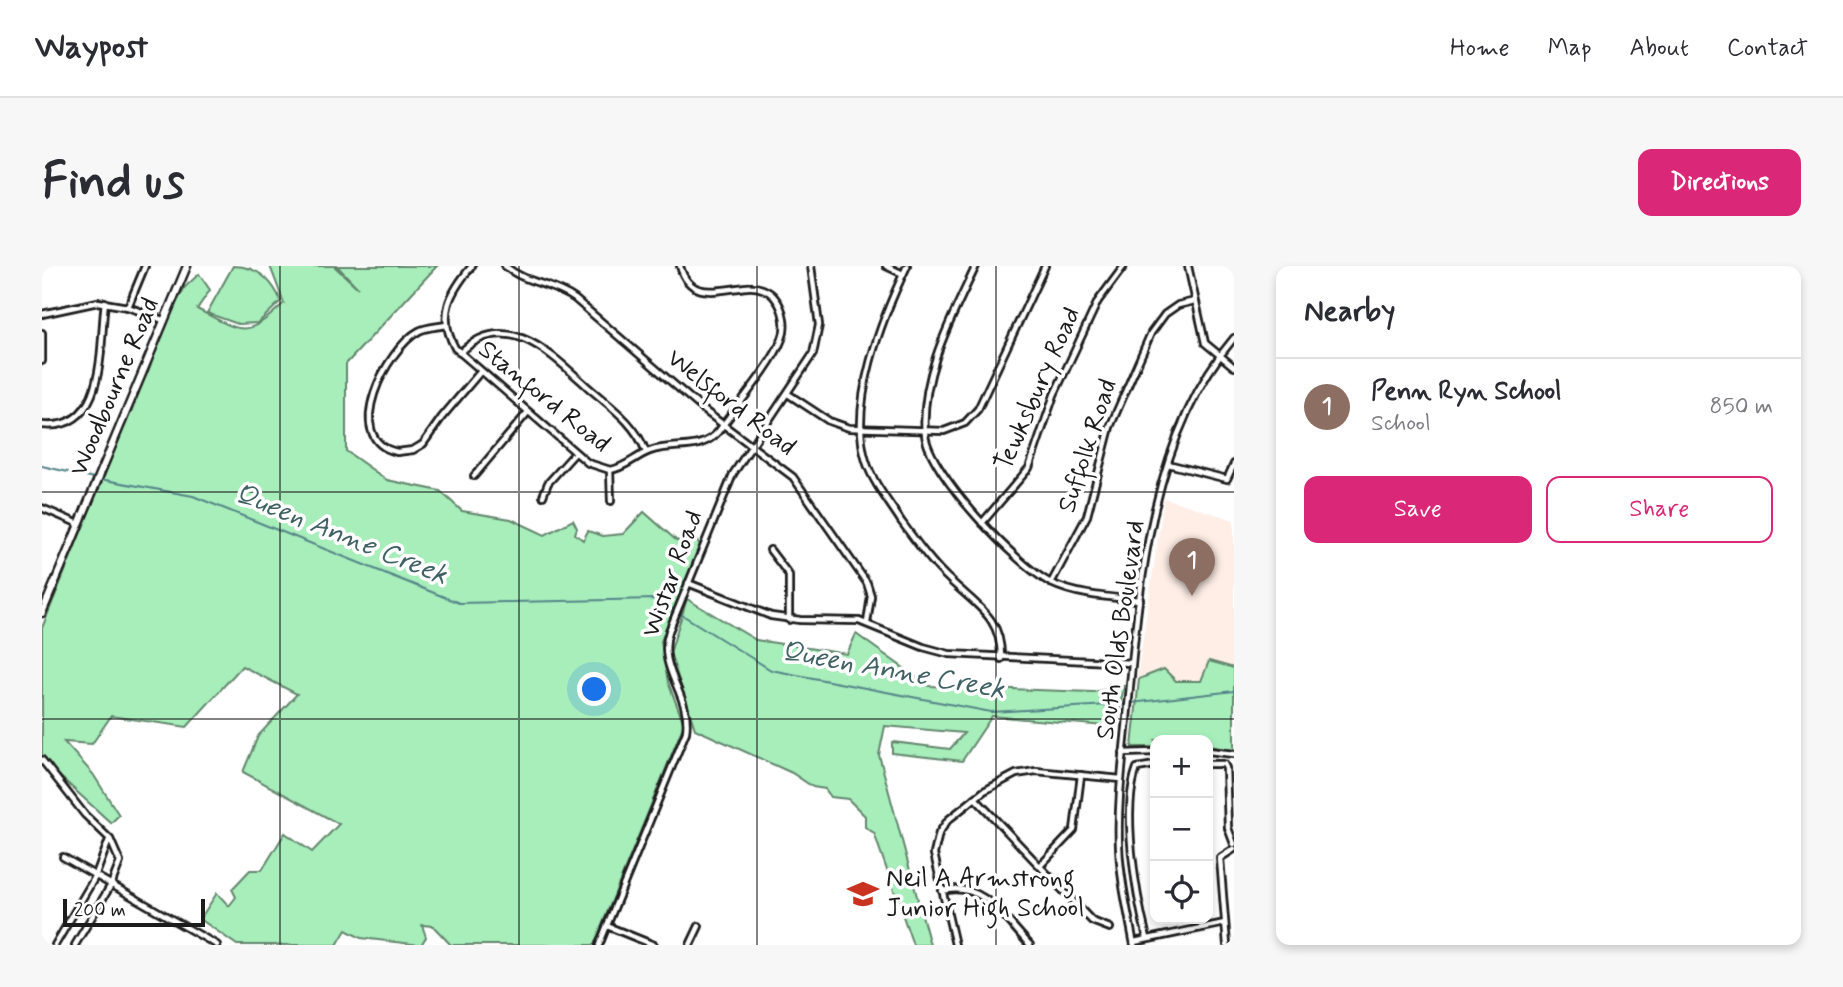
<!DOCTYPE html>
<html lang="en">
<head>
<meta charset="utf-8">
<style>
	body { margin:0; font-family:Mynerve,sans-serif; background:#f7f7f7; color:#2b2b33 }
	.controls { position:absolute; right:21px; bottom:21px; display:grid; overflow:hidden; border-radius:14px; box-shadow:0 4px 10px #0003 }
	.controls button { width:63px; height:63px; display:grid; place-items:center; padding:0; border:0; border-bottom:2px solid #e1e1e2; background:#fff; color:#2b2b33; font:35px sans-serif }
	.scale { position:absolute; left:21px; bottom:18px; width:142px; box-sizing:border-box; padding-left:7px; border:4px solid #1c1c1c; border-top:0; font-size:19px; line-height:24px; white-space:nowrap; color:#1c1c1c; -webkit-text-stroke:5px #fff; paint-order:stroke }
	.you { position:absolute; left:553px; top:424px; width:24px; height:24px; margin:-18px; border:5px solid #fff; border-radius:50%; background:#1a73e8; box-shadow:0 0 0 10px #1a73e833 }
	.badge { display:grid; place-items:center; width:46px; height:46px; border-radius:50%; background:#db2777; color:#fff; font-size:23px; font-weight:700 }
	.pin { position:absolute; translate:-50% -58px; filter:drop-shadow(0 2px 4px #0008) }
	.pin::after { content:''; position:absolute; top:37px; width:24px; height:21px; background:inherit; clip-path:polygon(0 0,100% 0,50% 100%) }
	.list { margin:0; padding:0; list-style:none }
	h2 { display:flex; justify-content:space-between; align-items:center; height:91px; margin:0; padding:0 28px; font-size:30px }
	h2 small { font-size:23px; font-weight:400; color:#7c7c81 }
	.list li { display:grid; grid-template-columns:46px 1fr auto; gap:21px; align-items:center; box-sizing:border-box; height:98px; padding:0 28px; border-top:2px solid #e1e1e2 }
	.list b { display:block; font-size:26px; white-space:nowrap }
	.list p { margin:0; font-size:23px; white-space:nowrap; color:#7c7c81 }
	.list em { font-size:23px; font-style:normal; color:#7c7c81 }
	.actions { display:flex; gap:14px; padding:21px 28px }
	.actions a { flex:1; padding:16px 0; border:2px solid #db2777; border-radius:14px; text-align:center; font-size:24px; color:#db2777 }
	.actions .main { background:#db2777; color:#fff }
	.icon { flex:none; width:38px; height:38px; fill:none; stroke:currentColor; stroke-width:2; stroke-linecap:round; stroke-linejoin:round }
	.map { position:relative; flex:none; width:1192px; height:679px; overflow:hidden; border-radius:14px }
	header { display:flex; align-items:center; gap:42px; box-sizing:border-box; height:98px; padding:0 35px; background:#fff; border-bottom:2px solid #e1e1e2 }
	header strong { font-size:33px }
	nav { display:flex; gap:38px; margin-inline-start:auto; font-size:24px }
	.intro { display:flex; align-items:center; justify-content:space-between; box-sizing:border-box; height:168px; padding:0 42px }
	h1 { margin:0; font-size:49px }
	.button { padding:18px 32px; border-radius:14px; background:#db2777; color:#fff; font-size:24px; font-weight:700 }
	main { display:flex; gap:42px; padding:0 42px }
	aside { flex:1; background:#fff; border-radius:14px; box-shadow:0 4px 10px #0003 }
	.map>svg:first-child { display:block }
</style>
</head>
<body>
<header>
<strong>Waypost</strong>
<nav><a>Home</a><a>Map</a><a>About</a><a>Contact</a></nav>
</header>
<div class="intro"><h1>Find us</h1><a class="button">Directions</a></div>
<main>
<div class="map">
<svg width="1192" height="679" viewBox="0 0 1192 679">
	<rect width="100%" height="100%" fill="#fff"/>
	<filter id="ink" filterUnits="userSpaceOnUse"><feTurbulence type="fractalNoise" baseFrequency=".0143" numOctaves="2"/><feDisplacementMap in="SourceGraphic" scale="14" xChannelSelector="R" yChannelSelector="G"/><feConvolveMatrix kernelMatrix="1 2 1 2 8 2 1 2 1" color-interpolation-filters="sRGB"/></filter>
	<g filter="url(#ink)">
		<polygon fill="#feeee6" points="1122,232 1192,254 1192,406 1159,415 1095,412"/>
		<g fill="#a7eebb" stroke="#62856c" stroke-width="2">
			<path d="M191 0C216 0 230 14 239 35L216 57 196 58 165 47Z"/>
			<path d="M228 0H292L316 22 295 0H395L304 98V185L345 214 398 225 420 245 469 253 503 269 531 254 535 262 533 268 541 274 546 265 561 270 581 268 602 246 635 275 651 267 658 279 619 375 626 416 642 458 552 679H409L391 660 380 659 384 671 379 679 319 672 304 664 295 679H195L158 653 175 627 187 640 194 631 190 623 208 604H220L243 567 270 586 297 558 201 506 216 470 255 428 200 400 145 461 69 450 50 478 22 476 51 508 77 549 69 557 0 494V362L124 56 143 21 157 8 168 24 155 43C200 66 203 74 242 37Z"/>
			<polygon points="645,333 714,374 805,388 814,368 887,420 1051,426 1082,420 1074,461 950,450 920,495 850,487 850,476 908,483 922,467 843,460 837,489 888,679 871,679 832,567 823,561 823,550 806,533 789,531 783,523 771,521 750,507 653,463 628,387"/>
			<polygon points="1167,395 1192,402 1192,484 1166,480 1166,474 1113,474 1113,481 1090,481 1097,413 1122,403 1134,415 1159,415"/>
		</g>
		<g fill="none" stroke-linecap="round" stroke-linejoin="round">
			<g stroke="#548487" stroke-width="2">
				<polyline points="0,200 52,212"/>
				<polyline points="58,213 151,230 417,337 615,333 632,344"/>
				<polyline points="637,347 729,404 949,446 1083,438"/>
				<polyline points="1089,437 1192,425"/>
			</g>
			<defs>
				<g id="street">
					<path d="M430 0C408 26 395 49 413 82L546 197 568 204C583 202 594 190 608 185 632 176 657 187 676 166 693 142 731 98 740 73 745 61 742 43 733 32 727 24 716 20 705 21 678 23 648 36 638 0"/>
					<path d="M463 0C484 18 511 17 533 33L663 145 751 211 825 317 829 330 825 357"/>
					<polyline points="844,0 861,8"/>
					<path d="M865 0C840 52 806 138 824 195 831 217 847 236 859 255 875 277 890 298 910 316 938 342 960 353 959 393"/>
					<path d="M934 0C910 51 878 109 883 168 886 206 975 300 1009 317 1036 330 1069 331 1098 334"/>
					<polyline points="1146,0 1163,77 1192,101"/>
					<polyline points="86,41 103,0"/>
					<polyline points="0,48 56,36 86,41 121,54"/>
					<path d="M404 59C395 61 385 61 377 65 345 82 297 174 355 186L371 184 381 178 400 151 439 105"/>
					<polyline points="0,67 0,95"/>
					<path d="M418 87C465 41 510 89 547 122 570 142 593 157 604 186"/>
					<polyline points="746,128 787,155 807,162 902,165 923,157 936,143 1003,0"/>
					<path d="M0 159C66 166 57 78 63 36"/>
					<polyline points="1126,198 1185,213 1192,198"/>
					<polyline points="568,204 569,235"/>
					<polyline points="432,210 486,146"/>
					<polyline points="501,230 506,217 533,187"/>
					<polyline points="0,242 37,258"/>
					<polyline points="940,257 987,202 1012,129 1056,35 1082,0"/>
					<polyline points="728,284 747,309 747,354"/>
					<polyline points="646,317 729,350 758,354 817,355 881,381 907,388 1090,397"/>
					<polyline points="1009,317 1045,250 1068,161 1109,67 1123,48 1136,39 1153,35"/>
					<polyline points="1166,485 1192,488"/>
					<polyline points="1081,487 1113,486"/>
					<polyline points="0,494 43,549 68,573 78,596 69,619 33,679"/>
					<polyline points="1166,498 1182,498 1184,502 1186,562 1192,578"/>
					<polyline points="933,532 1050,655 1068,662"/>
					<polyline points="21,591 175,679"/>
					<polyline points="998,600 1032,564 1039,509"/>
					<path d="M900 625C942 615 961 651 988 679"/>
					<polyline points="565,660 612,679"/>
					<path d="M1105 672C1094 629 1079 544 1095 502L1113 499"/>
					<polyline points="1092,676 1183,657"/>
					<polyline points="13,679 53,611 67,574"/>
					<path d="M557 679 644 466C650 429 614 403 627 365L691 208 771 88 777 59 769 0"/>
					<polyline points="648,679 657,660"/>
					<polyline points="913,679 892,588 897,567 906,554 942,525 974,508 994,505 1079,513"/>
					<path d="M1092 679C1086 646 1078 613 1077 580 1075 534 1082 488 1086 442 1097 319 1109 169 1192 72"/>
					<polyline points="1185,679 1178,592 1192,583"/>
				</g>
				<polyline id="secondary" points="0,347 145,0"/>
			</defs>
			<use href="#street" stroke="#1c1c1c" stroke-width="10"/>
			<use href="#secondary" stroke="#1c1c1c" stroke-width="11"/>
			<use href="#street" stroke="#fff" stroke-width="4.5"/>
			<use href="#secondary" stroke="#fff" stroke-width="6"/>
		</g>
	</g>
	<path fill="none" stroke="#1c1c1c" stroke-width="2" stroke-opacity="0.55" d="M238 0V679M477 0V679M715 0V679M954 0V679M0 226H1192M0 453H1192"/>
	<defs>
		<symbol id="school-bare" viewBox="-9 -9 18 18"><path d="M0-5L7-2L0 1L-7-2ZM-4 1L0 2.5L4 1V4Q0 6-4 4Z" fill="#c8321e" stroke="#fff" stroke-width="2.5" paint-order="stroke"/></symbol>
	</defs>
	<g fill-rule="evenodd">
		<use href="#school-bare" x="799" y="606" width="44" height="44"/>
	</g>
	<g text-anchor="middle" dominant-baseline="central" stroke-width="7" stroke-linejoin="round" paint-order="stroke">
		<g font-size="26" fill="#1c1c1c" stroke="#fff">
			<text transform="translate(73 121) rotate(-67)">Woodbourne Road</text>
			<text transform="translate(996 123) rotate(-66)">Tewksbury Road</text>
			<text transform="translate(502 131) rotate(39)">Stanford Road</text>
			<text transform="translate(689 137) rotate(38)">Welsford Road</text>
			<text transform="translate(1046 180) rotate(-72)">Suffolk Road</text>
			<text transform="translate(631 308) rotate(-70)">Wistar Road</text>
			<text transform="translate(1079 364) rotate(-82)">South Olds Boulevard</text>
		</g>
		<g font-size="26" fill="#1c1c1c" stroke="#fff" text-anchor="start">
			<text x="844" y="613">Neil A Armstrong<tspan x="844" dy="30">Junior High School</tspan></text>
		</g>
		<g font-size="28" font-style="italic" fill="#416264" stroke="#fff">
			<text transform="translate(299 269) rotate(22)">Queen Anne Creek</text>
			<text transform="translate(851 405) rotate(10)">Queen Anne Creek</text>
		</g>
	</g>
</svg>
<div class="controls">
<button>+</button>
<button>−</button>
<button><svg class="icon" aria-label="locate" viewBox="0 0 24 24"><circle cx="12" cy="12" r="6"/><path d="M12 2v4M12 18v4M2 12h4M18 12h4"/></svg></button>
</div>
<div class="scale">200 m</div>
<div class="you"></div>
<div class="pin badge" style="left:1150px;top:330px;background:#8d6e63">1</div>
</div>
<aside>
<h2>Nearby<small></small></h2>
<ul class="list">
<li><span class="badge" style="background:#8d6e63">1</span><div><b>Penn Ryn School</b><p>School</p></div><em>850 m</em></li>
</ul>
<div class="actions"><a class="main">Save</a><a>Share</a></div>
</aside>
</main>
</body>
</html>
